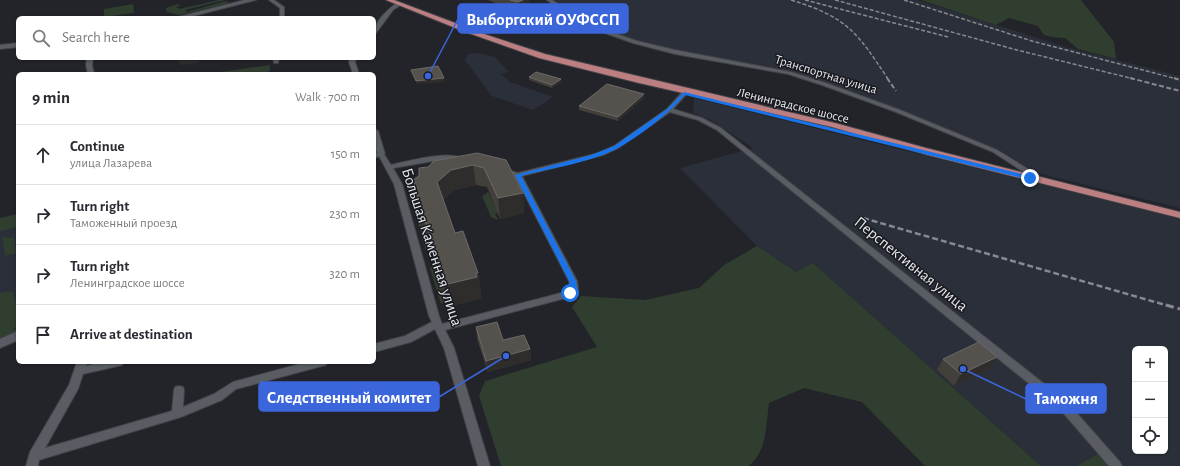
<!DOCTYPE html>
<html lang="en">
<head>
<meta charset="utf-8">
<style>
	body { margin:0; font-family:"Alegreya Sans",sans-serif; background:#f2f2f3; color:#2b2b33 }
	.controls { position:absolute; right:12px; bottom:12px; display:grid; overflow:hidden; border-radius:6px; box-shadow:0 1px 3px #0004 }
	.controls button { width:36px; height:36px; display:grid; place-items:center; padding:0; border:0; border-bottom:1px solid #e1e1e2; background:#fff; color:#2b2b33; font:20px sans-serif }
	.stop { position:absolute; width:12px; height:12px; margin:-9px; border:3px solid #1a73e8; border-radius:50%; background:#fff }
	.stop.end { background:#1a73e8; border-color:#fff; box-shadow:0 1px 4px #0008 }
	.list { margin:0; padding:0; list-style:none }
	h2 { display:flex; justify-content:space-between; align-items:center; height:52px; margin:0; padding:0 16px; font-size:17px }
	h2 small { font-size:13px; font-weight:400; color:#7c7c81 }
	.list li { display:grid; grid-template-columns:26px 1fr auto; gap:12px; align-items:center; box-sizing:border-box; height:60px; padding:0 16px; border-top:1px solid #e1e1e2 }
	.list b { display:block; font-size:15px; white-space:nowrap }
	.list p { margin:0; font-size:13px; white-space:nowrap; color:#7c7c81 }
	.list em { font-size:13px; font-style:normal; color:#7c7c81 }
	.icon { flex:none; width:22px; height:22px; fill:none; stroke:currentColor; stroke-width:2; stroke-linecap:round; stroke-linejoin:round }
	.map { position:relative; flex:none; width:1180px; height:466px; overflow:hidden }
	.search { position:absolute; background:#fff; box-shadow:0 1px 3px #0004; left:16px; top:16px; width:360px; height:44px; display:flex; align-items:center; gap:10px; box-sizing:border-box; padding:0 14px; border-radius:6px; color:#7c7c81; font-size:15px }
	.panel { position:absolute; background:#fff; box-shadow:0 1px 3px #0004; left:16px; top:72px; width:360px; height:292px; border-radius:6px }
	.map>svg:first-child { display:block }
</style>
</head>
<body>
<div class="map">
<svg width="1180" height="466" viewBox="0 0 1180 466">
	<rect width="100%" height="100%" fill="#222429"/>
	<g fill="#2a2f39" fill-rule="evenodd">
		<polygon points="552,0 917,0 1066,47 1180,76 1180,208 1037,173 998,150 901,110 828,83 790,72 676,51 638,41 600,28 582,20"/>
		<polygon points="477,53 495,57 509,72 501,74 510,82 553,97 533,110 492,96 465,60 468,54"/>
		<path d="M694 98 1180 219V466H1109L1098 454 1076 466H1041L813 263 796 272 757 246 680 168 753 148 711 120 693 113ZM1135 349H1165V451H1135Z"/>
		<polygon points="18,214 18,323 0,331 0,218"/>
	</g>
	<g fill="#303e30">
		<polygon points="219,0 225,0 185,10 187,12 226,1 230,3 179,15 167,12 166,8 178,4 180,6 176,7 179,9"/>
		<polygon points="921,0 1081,0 1114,42 1116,59 1078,49 1065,38 1052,37 1044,35 1038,26 1009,18 996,25"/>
		<polygon points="133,4 134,11 133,13 104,17 104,9"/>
		<polygon points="270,65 269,74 220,74 220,72"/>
		<polygon points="488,192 498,213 495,214 498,220 491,217 482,196"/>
		<polygon points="417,193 418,201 431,249 426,251 411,198"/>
		<polygon points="18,214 18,227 0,231 0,218"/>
		<polygon points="2,237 14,238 16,253 5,256"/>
		<path d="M757 246 796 272 813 263 1041 466H925L862 402 804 388 769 403C766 424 767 453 748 466H501L479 396 485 381 597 347 572 307 581 296 645 300 699 288 724 265Z"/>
		<polygon points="436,266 447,302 441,304 430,268"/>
		<polygon points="5,292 13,292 18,312 18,326 12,330 18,328 18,330 0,339 0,293"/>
		<polygon points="1098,454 1109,466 1076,466"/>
	</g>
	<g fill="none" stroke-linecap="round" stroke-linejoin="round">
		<defs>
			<g id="minor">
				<polygon points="269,0 274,0 284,7 284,18 280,18 280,8"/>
				<polygon points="547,0 552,0 580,19 600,28 637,41 675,50 791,72 826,83 900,110 997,150 1046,180 1045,182 1039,182 993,152 896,112 822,85 788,74 675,54 633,43 596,30 576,21"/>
				<polygon points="87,58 93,58 92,65 94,74 88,74 86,65"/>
				<polygon points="273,58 279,58 278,63 274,63"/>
				<path d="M687 88 690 90 673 109 702 118 721 128 1067 402 1120 462 1122 466H1109L1059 408 717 130 698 120 670 112 618 148 603 155 522 176 577 281 578 288 573 295 566 298 445 330 454 348 490 466H478L444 348 435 329 411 342 374 352V344L405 336 432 322 429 316 394 184 378 154 379 153H383L391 165C408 161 452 149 466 160L463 162 445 159 393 168 402 184 439 316 442 324 561 293 567 291 570 288 569 281 515 176 501 172 499 171 503 169 518 173 599 153 614 146 667 109 685 89Z"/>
				<polygon points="77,362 87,362 86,366 101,362 123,362 122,365 118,366 83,374 78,389 45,448 172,411 174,390 175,387 179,386 183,387 184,390 183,407 214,394 233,382 307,362 327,362 326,365 322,366 236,389 222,400 181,417 39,460 38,466 26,466 30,452 69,385"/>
			</g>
			<g id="tertiary">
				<path d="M397 3 402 4 393 10 376 33 374 34C374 22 388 9 397 3Z"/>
				<polygon points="350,58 356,58 355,62 359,74 353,74 349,62"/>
				<polygon points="374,129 378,131 385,154 374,158 374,154 377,153 374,143"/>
				<polygon points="18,331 18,340 0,348 0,339"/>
			</g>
			<g id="secondary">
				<polygon points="245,0 256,0 185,18 174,18"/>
				<polygon points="18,43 18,47 0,49 0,45"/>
			</g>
			<polygon id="primary" points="386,0 394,0 487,35 545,54 835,123 926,148 1180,212 1180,218 928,155 832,127 639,83 539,58 463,31"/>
		</defs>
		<use href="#minor" stroke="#404246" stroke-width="2"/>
		<use href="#tertiary" stroke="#404246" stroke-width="2"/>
		<use href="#secondary" stroke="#404246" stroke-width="2"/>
		<use href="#primary" stroke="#404246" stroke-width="2"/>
		<use href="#minor" fill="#595c62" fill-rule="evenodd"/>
		<use href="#tertiary" fill="#595c62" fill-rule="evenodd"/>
		<use href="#secondary" fill="#595c62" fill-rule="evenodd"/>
		<use href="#primary" fill="#bb7f82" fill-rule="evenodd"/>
		<g stroke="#87898d" stroke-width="1.5" stroke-dasharray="4 2" stroke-linecap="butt">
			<path d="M791 0C847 17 857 32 888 79"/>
			<polyline points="805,0 948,37"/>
			<polyline points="835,0 1017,50 1134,79"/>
			<polyline points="904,0 1032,41 1177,79"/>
		</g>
		<g stroke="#87898d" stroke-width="2" stroke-dasharray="5 2.5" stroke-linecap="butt">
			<polyline points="887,78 896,91"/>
			<polyline points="1130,78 1180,91"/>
			<polyline points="1174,78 1180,80"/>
		</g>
		<polyline stroke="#87898d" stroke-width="2.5" stroke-dasharray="6 3" stroke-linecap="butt" points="863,218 1169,306"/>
		<polyline stroke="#87898d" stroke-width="3" stroke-dasharray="8 4" stroke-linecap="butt" points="1166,305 1180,309"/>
	</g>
	<g fill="#43403b">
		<polygon points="488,0 529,0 529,6 518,10 500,5"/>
		<polygon points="529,77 561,82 552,88 529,80"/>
		<polygon points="644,98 618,121 579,110 579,106"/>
		<polygon points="477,153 523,193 524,213 500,219 487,187 476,185 454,190 443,200 455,233 478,273 481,294 480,294 481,298 452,306 451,302 447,303 417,201 413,180 428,167"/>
		<polygon points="476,327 503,340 530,349 531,360 488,372 477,339"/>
		<polygon points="997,357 990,369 954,386 937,370 943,359"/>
	</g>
	<g fill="#2f2d2c">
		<polygon points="523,0 529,0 529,6 518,10 518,2"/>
		<polygon points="187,58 199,58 198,63 180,65 178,59"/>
		<polygon points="444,78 445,82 416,84 416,81"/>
		<polygon points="561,79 561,82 552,88 552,85"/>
		<polygon points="644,94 644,98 618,121 618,117"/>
		<polygon points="473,165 476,185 454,190 441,202 437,182 451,170"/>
		<polygon points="523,193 524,213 500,219 498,198"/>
		<polygon points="476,273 478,273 481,294 480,294 481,298 452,306 448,284"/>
		<polygon points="447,281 451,302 447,303 443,282"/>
		<polygon points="530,349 531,360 488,372 486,361"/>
		<polygon points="997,357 990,369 954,386 961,374"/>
	</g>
	<g fill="#55524e" stroke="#6c6967">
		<polygon points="510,0 523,0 518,2"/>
		<polygon points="178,58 187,58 178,59"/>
		<polygon points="438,66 444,78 416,81 411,70"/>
		<polygon points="536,72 561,79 552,85 529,77"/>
		<polygon points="607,84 644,94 618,117 579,106"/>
		<polygon points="477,153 506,160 523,193 498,198 484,168 473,165 451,170 437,182 455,233 463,231 478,273 476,273 477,277 448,284 447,281 443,282 413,180 419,176 419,168 428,167 434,161"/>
		<polygon points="497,322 503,340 524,335 530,349 486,361 476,327"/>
		<polygon points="979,342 997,357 961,374 943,359"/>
	</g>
	<path fill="#1a73e8" d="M684 92 1030 176 1033 178 1030 180 685 95C668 114 640 136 618 148 590 163 551 168 521 176L576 281 577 288 573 295H568L567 293 570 288 569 281 515 175 591 155 614 146 667 109Z"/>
	<g text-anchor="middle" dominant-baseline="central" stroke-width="3" stroke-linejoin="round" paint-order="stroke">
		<g font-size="13" fill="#e7e8ec" stroke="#181a20">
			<text transform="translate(826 75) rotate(17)">Транспортная улица</text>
			<text transform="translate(793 106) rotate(14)">Ленинградское шоссе</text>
		</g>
		<g font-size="16" fill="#e7e8ec" stroke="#181a20">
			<text transform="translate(432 247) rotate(72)">Большая Каменная улица</text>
			<text transform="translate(911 264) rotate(39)">Перспективная улица</text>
		</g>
	</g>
	<path fill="none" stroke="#3b65db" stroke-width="1.5" d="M428 76L458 19M506 356L439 397M963 369L1026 399"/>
	<g fill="#3b65db" stroke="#181a20" stroke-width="1.5">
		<circle cx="428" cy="76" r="4"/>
		<circle cx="506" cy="356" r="4"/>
		<circle cx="963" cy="369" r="4"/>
	</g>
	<g fill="#3b65db" stroke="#3b65db" stroke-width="1.5">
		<rect x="458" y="4" width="170" height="29" rx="4"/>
		<rect x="259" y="382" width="180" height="29" rx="4"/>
		<rect x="1026" y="384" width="80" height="29" rx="4"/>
	</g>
	<g font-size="17" text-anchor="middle" font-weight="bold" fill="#fff">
		<text x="543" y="25">Выборгский ОУФССП</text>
		<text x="349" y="403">Следственный комитет</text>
		<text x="1066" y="404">Таможня</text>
	</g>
</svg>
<div class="controls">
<button>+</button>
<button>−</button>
<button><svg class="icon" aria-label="locate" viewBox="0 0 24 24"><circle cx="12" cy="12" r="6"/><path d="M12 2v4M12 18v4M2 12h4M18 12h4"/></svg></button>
</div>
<div class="stop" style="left:570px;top:293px"></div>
<div class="stop end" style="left:1030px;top:178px"></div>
<div class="search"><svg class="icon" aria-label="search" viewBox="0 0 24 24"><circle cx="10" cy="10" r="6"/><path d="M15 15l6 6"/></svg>Search here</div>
<section class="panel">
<h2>9 min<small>Walk · 700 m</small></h2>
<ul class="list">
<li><svg class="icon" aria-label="ahead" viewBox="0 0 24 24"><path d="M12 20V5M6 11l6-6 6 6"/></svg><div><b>Continue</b><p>улица Лазарева</p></div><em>150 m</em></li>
<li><svg class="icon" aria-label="right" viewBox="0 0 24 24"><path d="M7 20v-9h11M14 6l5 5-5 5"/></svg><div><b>Turn right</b><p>Таможенный проезд</p></div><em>230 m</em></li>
<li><svg class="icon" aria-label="right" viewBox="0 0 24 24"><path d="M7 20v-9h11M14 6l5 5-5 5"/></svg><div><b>Turn right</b><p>Ленинградское шоссе</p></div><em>320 m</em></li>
<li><svg class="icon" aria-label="arrive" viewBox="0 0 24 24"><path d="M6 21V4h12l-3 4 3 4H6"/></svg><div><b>Arrive at destination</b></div></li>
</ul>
</section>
</div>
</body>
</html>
